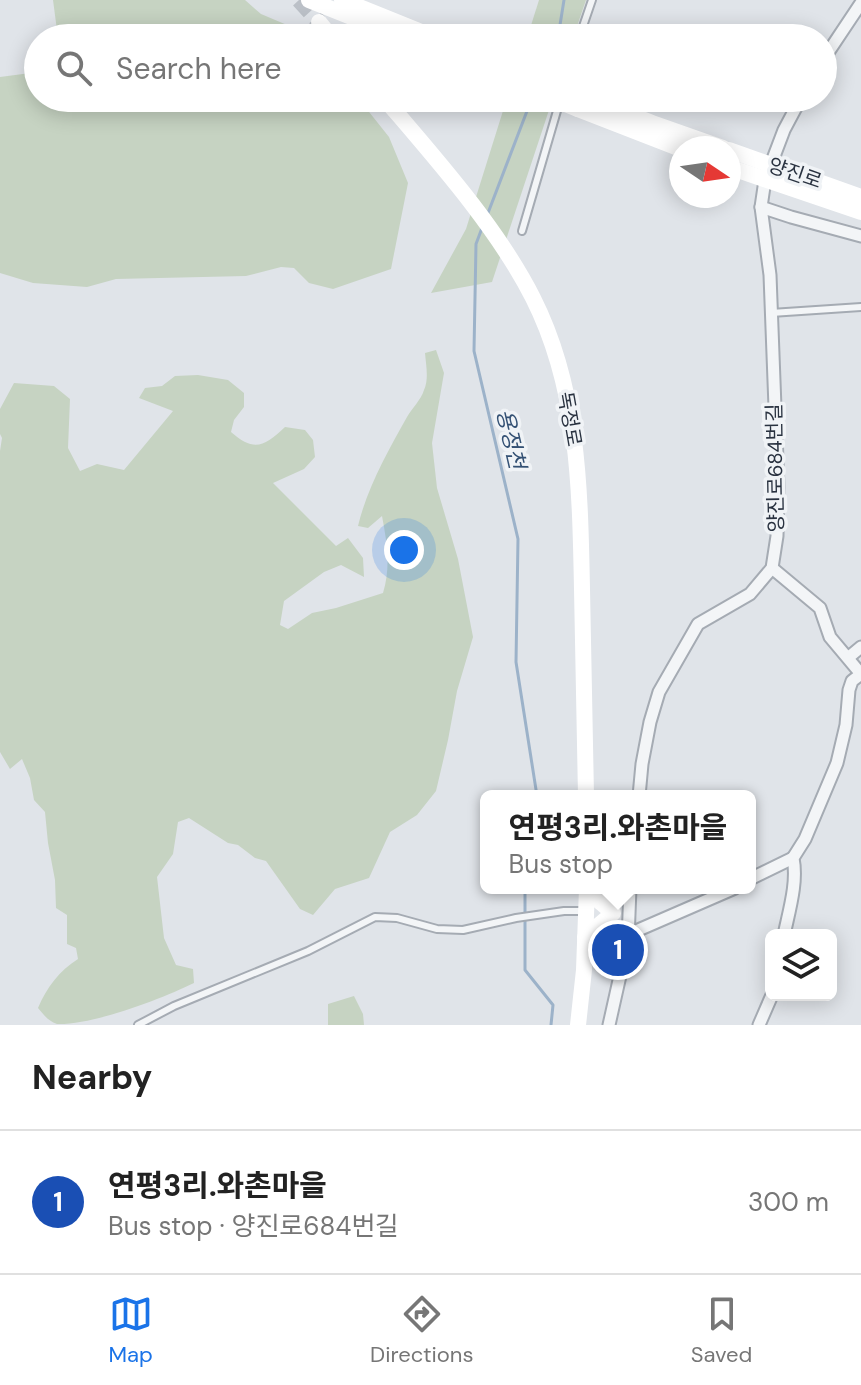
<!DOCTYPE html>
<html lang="en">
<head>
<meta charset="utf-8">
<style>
	body { margin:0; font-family:"DM Sans","Noto Sans KR",sans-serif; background:#f2f2f2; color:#222 }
	.controls { position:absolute; right:24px; bottom:24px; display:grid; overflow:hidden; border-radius:12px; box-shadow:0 4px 20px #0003 }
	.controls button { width:72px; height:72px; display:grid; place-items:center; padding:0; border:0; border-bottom:2px solid #e0e0e0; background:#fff; color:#222; font:40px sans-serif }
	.compass { position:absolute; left:669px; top:136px; width:72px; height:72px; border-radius:50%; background:#fff; box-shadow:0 4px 20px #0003; rotate:103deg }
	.you { position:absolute; left:404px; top:550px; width:28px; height:28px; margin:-20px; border:6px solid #fff; border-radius:50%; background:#1a73e8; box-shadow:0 0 0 12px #1a73e833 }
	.badge { display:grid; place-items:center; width:52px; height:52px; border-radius:50%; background:#1a73e8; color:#fff; font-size:26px; font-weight:700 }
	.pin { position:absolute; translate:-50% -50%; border:4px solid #fff; box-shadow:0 2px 8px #0006 }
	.popup { position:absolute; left:480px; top:790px; width:276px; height:104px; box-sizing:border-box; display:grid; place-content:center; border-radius:12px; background:#fff; filter:drop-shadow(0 2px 6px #0005); font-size:26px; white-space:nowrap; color:#767676 }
	.popup b { font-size:30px; color:#222 }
	.popup::after { content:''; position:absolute; left:50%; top:100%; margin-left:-16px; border:16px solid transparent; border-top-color:#fff }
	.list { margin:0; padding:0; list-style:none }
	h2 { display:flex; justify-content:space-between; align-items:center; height:104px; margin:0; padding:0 32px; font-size:34px }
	h2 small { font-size:26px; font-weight:400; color:#767676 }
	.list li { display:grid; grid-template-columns:52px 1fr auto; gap:24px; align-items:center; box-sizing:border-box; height:144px; padding:0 32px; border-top:2px solid #e0e0e0 }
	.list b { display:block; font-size:30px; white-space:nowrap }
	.list p { margin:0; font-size:26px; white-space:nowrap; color:#767676 }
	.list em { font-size:26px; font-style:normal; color:#767676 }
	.icon { flex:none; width:44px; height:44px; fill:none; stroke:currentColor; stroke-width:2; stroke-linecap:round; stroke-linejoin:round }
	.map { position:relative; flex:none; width:861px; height:1025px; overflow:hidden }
	.search { position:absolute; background:#fff; box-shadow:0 4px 20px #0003; left:24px; right:24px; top:24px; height:88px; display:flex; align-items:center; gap:20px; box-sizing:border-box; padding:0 28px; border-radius:44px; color:#767676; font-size:30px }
	.sheet { height:248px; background:#fff }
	nav { display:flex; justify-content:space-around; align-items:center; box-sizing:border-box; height:112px; border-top:2px solid #e0e0e0; background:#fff; font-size:22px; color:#767676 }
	nav a { display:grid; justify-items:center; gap:4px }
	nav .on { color:#1a73e8 }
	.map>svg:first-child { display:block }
</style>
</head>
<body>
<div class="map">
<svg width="861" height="1025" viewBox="0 0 861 1025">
	<rect width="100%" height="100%" fill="#e0e4e9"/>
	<g fill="#c6d3c2">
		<polygon points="53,0 245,0 261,14 306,33 310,38 58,38"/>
		<polygon points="539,0 586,0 573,38 527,38"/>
		<polygon points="38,72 38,98 358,98 389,137 408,183 391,269 333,289 309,283 294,268 281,267 246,276 116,279 87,287 33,283 0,273 0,77"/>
		<polygon points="507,98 553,98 492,282 431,293 466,229"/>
		<path d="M436 350 444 373 432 443 437 488 458 559 473 637 457 691 448 740 436 791 417 815 390 832 369 878 335 889 313 915 300 909 266 861 255 858 238 845 228 843 189 818 178 822 173 854 157 877 164 938 176 965 193 969 194 983C161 999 94 1025 57 1024 48 1021 44 1015 38 1008 47 987 59 971 78 959L76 948 67 944V915L56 908 55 880 48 843 45 812 34 800 30 778 22 759 10 769 0 752V451L2 438 0 434V409L14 383 54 386 70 399 68 448 80 471 97 464 124 470 173 411 139 398 145 388 162 386 175 376 198 375 228 380 244 393V407L234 420 231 432C254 452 264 447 285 427L305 430 313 440 315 457 304 469 273 483 336 546 348 538 363 558 364 577 341 565 324 572 284 601 280 625 288 629 312 613 336 608 383 593C391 567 387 542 382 516L368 528 358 526C367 488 388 451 407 417 412 408 421 400 424 390 429 379 426 365 425 353Z"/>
		<polygon points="354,996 363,1014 364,1025 328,1025 328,1004"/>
	</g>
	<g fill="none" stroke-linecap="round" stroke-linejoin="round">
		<g stroke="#9cb2c9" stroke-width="3">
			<polyline points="555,38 560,25 564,0"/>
			<polyline points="488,213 532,98"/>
			<polyline points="482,228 476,244 474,351 518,539 516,662 537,796"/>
			<polyline points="525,888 525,970 553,1005 551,1025"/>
		</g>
		<polyline stroke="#bbc0c7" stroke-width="16" stroke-dasharray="16 8" stroke-linecap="butt" points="299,0 319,22"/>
		<defs>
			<g id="lane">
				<polyline points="579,38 592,0"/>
				<polyline points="522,231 559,104"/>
				<polyline points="771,313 861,307"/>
				<polyline points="138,1025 174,1006 308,951 375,917 397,918 437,929 463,930 516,918 564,911 584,911"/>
			</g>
			<g id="street">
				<polyline points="823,60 861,3"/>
				<polyline points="761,207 791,217 861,236"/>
				<polyline points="772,568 820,608 830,637 861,674"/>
				<polyline points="849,657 861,647"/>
				<polyline points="639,796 642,764 650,722 659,692 698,624 750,594 772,568 777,536 778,487 770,275 761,207 765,180 784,130 801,98"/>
				<polyline points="750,879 793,858"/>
				<polyline points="629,934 735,888"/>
				<path d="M784 935C789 911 798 882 793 858L805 839 837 763 846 725 849 690 852 681 861 674"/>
				<polyline points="609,1025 628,940 630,888"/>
				<polyline points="759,1025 772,995"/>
			</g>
		</defs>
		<use href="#lane" stroke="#a5abb3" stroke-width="10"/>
		<use href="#street" stroke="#a5abb3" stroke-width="15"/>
		<use href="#lane" stroke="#f3f5f7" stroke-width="6"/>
		<use href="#street" stroke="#f3f5f7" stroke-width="11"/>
		<g stroke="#fff" stroke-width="16">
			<polyline points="309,0 404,38"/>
			<polyline points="342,0 436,38"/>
			<polyline points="319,22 332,38"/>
			<path d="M384 98C436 159 497 227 533 298 579 389 580 490 582 589 583 658 585 727 586 796"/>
			<polyline points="588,98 652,123 723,148"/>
			<polyline points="578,109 681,149"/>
			<polyline points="729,150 861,197"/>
			<polyline points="729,167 861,212"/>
			<polyline points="585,937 613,913 587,891"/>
			<polyline points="578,1025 584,970 587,888"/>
		</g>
		<polyline stroke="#fff" stroke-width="16" points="551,98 578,109"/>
	</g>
	<g text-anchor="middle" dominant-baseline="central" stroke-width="7" stroke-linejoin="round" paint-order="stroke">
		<g font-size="20" fill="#293240" stroke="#f0f3f6">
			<text transform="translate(795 173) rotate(19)">양진로</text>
			<text transform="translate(570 419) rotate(80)">독정로</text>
			<text transform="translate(775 468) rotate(-91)">양진로684번길</text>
		</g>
		<g font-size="22" font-style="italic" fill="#345174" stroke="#f0f3f6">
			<text transform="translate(511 439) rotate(77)">용정천</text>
		</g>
	</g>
</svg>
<div class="controls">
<button><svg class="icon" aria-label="layers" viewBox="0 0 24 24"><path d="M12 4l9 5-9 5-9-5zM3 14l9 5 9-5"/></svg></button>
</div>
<svg class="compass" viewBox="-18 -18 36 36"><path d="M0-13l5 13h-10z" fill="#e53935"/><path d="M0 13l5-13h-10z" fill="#767676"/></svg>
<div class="you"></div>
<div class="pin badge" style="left:618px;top:950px;background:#1a4fb4">1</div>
<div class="popup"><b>연평3리.와촌마을</b>Bus stop</div>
<div class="search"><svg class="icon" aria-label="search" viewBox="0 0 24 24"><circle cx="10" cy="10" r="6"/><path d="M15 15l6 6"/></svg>Search here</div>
</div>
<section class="sheet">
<h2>Nearby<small></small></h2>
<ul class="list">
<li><span class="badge" style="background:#1a4fb4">1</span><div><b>연평3리.와촌마을</b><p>Bus stop · 양진로684번길</p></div><em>300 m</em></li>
</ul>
</section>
<nav>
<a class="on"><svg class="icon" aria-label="map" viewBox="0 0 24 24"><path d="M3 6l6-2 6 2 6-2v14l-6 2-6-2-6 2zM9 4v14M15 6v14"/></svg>Map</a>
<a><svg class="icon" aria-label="directions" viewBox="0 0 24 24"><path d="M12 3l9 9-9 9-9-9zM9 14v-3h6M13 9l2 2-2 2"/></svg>Directions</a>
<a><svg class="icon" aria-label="saved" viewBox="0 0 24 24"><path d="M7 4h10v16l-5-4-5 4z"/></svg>Saved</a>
</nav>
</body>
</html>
